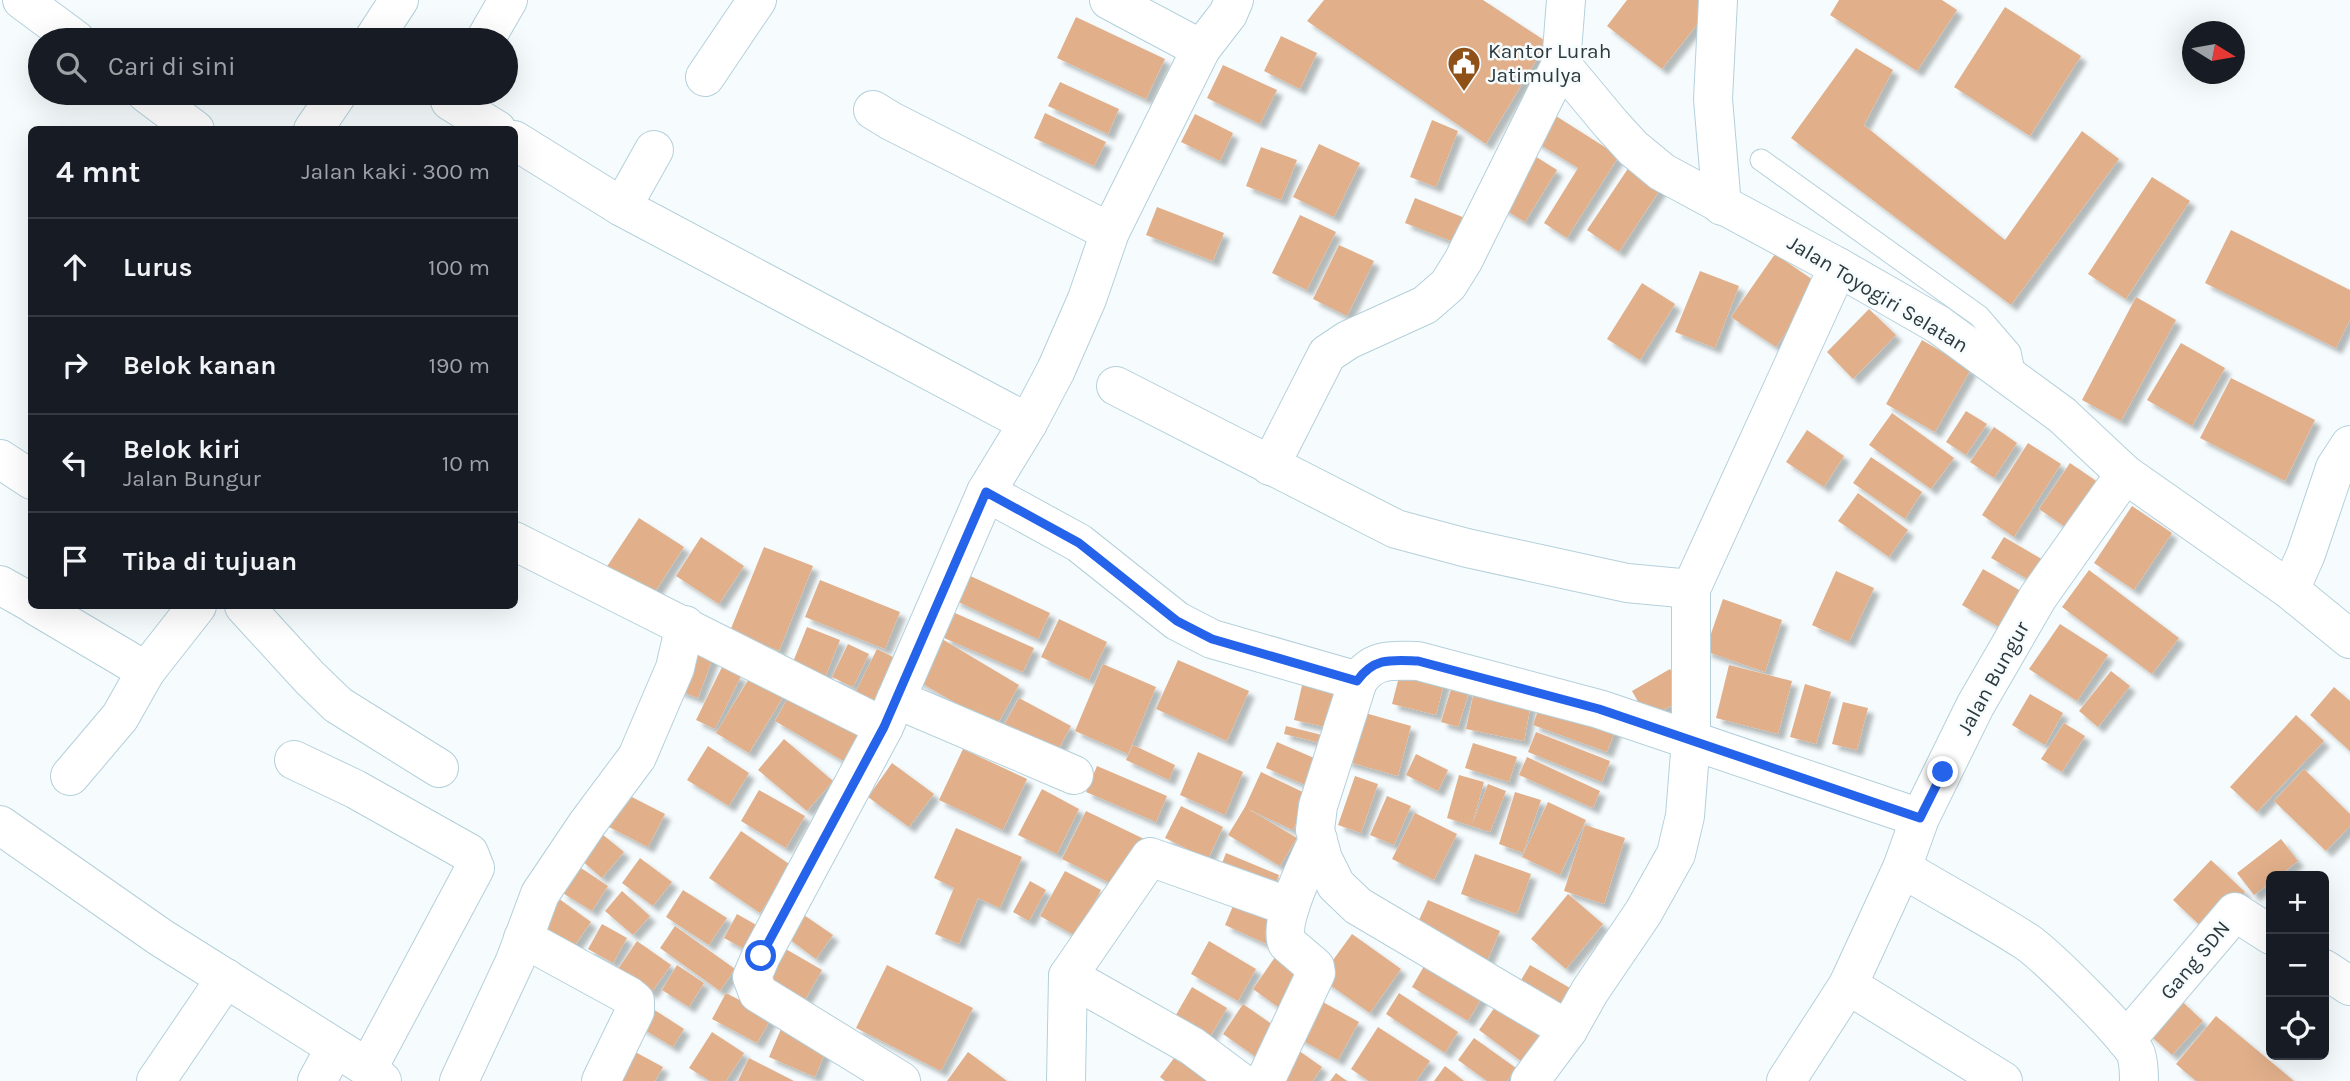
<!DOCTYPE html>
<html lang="id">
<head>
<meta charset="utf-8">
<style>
	body { margin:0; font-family:Karla,sans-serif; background:#242831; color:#f1f3f6 }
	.controls { position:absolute; right:21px; bottom:21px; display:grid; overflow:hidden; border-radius:10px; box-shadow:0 7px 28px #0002 }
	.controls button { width:63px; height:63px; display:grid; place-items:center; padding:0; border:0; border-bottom:2px solid #363941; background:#171b24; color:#f1f3f6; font:35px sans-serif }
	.compass { position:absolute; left:2182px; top:21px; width:63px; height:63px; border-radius:50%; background:#171b24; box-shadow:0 7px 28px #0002; rotate:101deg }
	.stop { position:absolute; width:21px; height:21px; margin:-16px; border:5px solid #2563eb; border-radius:50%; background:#fff }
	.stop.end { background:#2563eb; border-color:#fff; box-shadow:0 2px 7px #0008 }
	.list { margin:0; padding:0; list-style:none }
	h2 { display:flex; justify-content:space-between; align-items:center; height:91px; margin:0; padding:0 28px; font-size:30px }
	h2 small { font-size:23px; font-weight:400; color:#9ea1a6 }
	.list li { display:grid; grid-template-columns:46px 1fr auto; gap:21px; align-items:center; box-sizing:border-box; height:98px; padding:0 28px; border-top:2px solid #363941 }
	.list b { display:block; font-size:26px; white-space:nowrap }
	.list p { margin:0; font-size:23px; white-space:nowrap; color:#9ea1a6 }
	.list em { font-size:23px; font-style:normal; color:#9ea1a6 }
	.icon { flex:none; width:38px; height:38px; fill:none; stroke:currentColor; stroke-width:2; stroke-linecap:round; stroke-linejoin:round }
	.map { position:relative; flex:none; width:2350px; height:1081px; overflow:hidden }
	.search { position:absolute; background:#171b24; box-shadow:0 7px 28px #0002; left:28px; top:28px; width:490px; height:77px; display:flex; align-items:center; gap:18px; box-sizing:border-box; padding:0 24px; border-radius:38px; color:#9ea1a6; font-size:26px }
	.panel { position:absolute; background:#171b24; box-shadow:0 7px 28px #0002; left:28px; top:126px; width:490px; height:483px; border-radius:10px }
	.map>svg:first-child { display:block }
</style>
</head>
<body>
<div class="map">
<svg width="2350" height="1081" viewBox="0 0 2350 1081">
	<defs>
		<filter id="shadow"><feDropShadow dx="6" dy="6" stdDeviation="2" flood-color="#0004"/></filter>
	</defs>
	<rect width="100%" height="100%" fill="#f6fcfe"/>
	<g fill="#e1af8a" filter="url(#shadow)">
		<polygon points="1324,0 1483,0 1547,42 1486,144 1307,21"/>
		<polygon points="1627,0 1710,0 1714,3 1662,69 1607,26"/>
		<polygon points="1839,0 1942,0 1957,10 1917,71 1830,15"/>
		<polygon points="2005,7 2081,56 2030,136 1954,87"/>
		<polygon points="1076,17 1165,59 1146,99 1057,58"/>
		<polygon points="1281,36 1317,53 1300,89 1264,71"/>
		<polygon points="1856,48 1893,70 1864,125 2005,240 2082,131 2119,159 2011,305 1791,138"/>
		<polygon points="1223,65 1277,90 1260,124 1207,98"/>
		<polygon points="1060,82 1119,109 1108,134 1048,106"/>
		<polygon points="1548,111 1619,156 1567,238 1544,223 1578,168 1531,139"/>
		<polygon points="1045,113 1106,142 1094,166 1034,138"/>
		<polygon points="1195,114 1233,133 1220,161 1181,142"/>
		<polygon points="1432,120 1458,131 1436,187 1410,177"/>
		<polygon points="1319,144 1360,163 1334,217 1293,197"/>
		<polygon points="1261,147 1297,160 1281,200 1246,186"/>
		<polygon points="1530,153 1557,170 1525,222 1497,205"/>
		<polygon points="1633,161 1665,182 1619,252 1587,230"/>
		<polygon points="2152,177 2190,201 2126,299 2088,274"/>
		<polygon points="1415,198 1465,218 1456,243 1405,223"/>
		<polygon points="1157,207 1224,233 1213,261 1146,235"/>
		<polygon points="1300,215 1336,232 1307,290 1272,273"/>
		<polygon points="2231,230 2350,290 2350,320 2336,348 2205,283"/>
		<polygon points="1339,245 1374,261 1347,316 1313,299"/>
		<polygon points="1775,254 1819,284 1776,347 1731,317"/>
		<polygon points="1700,271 1739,286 1715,348 1675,332"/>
		<polygon points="1642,283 1675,304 1640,360 1607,339"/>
		<polygon points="2136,297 2176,320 2121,421 2082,400"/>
		<polygon points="1869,309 1896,335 1853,379 1827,352"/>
		<polygon points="1922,340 1971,369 1935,432 1886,404"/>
		<polygon points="2181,343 2225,368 2192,426 2147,400"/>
		<polygon points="2231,378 2315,420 2285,481 2200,438"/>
		<polygon points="1966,411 1987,424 1966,455 1946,442"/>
		<polygon points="1892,413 1954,458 1931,489 1869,445"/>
		<polygon points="1994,427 2017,443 1994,478 1970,462"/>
		<polygon points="1807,430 1844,456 1824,487 1786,462"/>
		<polygon points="2028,443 2061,464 2014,537 1982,515"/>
		<polygon points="1871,457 1922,492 1905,519 1853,483"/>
		<polygon points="2070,463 2105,487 2074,533 2039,509"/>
		<polygon points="1858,493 1908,530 1889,557 1838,521"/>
		<polygon points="2132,506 2172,533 2134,590 2094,563"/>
		<polygon points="639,518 684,547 651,598 606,568"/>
		<polygon points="701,537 744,566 719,604 676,576"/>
		<polygon points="2004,537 2050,564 2038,585 1991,558"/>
		<polygon points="764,547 813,566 779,651 730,631"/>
		<polygon points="1983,569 2026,594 2004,630 1962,605"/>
		<polygon points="2089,570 2179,638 2152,674 2062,607"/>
		<polygon points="1836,571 1874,588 1849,642 1812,625"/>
		<polygon points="966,574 1050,613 1038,639 954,600"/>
		<polygon points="820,580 900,612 885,649 805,617"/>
		<polygon points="1723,599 1782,620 1765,672 1705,651"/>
		<polygon points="955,613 1034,648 1023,672 944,638"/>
		<polygon points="1059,619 1107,642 1089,680 1041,657"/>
		<polygon points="2060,624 2108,655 2077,701 2029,669"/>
		<polygon points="807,627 840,640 820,690 787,677"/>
		<polygon points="937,636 1019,685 996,727 913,678"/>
		<polygon points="694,644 715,652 698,698 677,690"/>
		<polygon points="848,644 869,654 853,687 832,677"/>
		<polygon points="877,649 899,660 873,712 851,701"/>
		<polygon points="1178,660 1249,691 1227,741 1156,709"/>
		<polygon points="1103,664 1156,687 1128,754 1075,731"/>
		<polygon points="1729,665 1792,681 1778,734 1716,718"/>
		<polygon points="722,667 741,676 715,729 696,720"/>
		<polygon points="1401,669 1445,680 1436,715 1392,704"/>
		<polygon points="1670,669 1686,697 1648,719 1632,691"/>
		<polygon points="2111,671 2130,686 2098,727 2079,711"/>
		<polygon points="753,672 786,692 749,753 716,733"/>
		<polygon points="1304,677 1343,687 1334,729 1294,720"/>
		<polygon points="1453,683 1470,689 1458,727 1441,722"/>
		<polygon points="1805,684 1831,692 1816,744 1790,737"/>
		<polygon points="795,685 865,726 845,762 775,721"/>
		<polygon points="2334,687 2350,701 2350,751 2310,715"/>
		<polygon points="1474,692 1531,703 1524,741 1466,729"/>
		<polygon points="2030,694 2063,713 2045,745 2012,725"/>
		<polygon points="1543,696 1618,723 1607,752 1533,725"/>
		<polygon points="1019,698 1071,726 1056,754 1004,725"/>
		<polygon points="1843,702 1868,708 1857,750 1832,744"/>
		<polygon points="1358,711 1411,726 1398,776 1345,761"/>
		<polygon points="2296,715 2324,741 2257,812 2230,787"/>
		<polygon points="2064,723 2085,736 2062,772 2041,759"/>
		<polygon points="1286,726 1330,737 1328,745 1284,734"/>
		<polygon points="1536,732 1610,761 1602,782 1528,752"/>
		<polygon points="784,739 833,781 807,811 758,770"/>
		<polygon points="1277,742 1321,761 1310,787 1266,768"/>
		<polygon points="1473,743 1517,757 1509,782 1465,768"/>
		<polygon points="1133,745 1175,765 1169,780 1126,760"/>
		<polygon points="708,746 749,773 729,806 687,780"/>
		<polygon points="963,749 1027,779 1003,830 939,800"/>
		<polygon points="1198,752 1243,772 1225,815 1180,795"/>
		<polygon points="1416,754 1448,770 1438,791 1406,775"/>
		<polygon points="1527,757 1600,791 1593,808 1519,775"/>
		<polygon points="892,763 934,794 909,827 868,797"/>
		<polygon points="1097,766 1167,796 1156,822 1086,792"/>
		<polygon points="2304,769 2350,814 2350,826 2326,851 2274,801"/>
		<polygon points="1261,772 1309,795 1293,830 1248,809 1297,838 1280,866 1228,835 1245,807"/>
		<polygon points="1459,775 1484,782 1472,825 1488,784 1506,791 1490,832 1447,818"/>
		<polygon points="1355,776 1378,784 1361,833 1338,825"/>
		<polygon points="1042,789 1079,809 1057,854 1018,835"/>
		<polygon points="759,790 805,816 786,848 741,821"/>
		<polygon points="1515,792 1541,800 1523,853 1499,844"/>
		<polygon points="624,793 665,814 648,847 607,826"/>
		<polygon points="1387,796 1411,806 1394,845 1370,835"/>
		<polygon points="1548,802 1586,820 1560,875 1522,857"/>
		<polygon points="1181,806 1223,827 1208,859 1165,838"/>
		<polygon points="1086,811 1144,839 1120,888 1062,859"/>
		<polygon points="1415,813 1457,834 1434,880 1392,859"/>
		<polygon points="1585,825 1625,838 1604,904 1564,891"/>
		<polygon points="956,828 1022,857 1000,908 978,898 959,944 935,934 954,888 934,878"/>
		<polygon points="741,831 792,866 760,913 709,878"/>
		<polygon points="602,834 624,852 602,878 581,860"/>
		<polygon points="2281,839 2298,861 2279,876 2271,876 2271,882 2254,895 2237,873"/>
		<polygon points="1226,853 1279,875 1273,892 1219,871"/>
		<polygon points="1475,854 1531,874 1517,914 1461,894"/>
		<polygon points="640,858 672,882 653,906 622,883"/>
		<polygon points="2211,860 2245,892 2207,932 2173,900"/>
		<polygon points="578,866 608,886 592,911 561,892"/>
		<polygon points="1065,871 1101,890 1076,936 1040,916"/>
		<polygon points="1030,881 1046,890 1029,921 1013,912"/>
		<polygon points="683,890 727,918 709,945 666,917"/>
		<polygon points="622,891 650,916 633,935 605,911"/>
		<polygon points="1238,894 1283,914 1269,945 1225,925"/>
		<polygon points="1568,894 1603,924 1566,969 1531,939"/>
		<polygon points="558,898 591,922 573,948 540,925"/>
		<polygon points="1428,900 1500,931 1487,961 1415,929"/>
		<polygon points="801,913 833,935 816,959 785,936"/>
		<polygon points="737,914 765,930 752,953 724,938"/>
		<polygon points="602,924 627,938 613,963 588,949"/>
		<polygon points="675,926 735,969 720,991 660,948"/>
		<polygon points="1352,934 1401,969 1370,1013 1320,978"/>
		<polygon points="637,941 671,965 651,993 618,969"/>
		<polygon points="1209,941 1256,969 1238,1001 1191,974"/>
		<polygon points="1282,947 1314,970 1285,1012 1253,989"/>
		<polygon points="784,948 822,970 805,1000 766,977"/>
		<polygon points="1431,954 1488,988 1468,1021 1412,987"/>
		<polygon points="677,965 704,983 689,1007 662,990"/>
		<polygon points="887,965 973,1008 941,1071 856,1028"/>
		<polygon points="1530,965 1577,992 1562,1017 1515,990"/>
		<polygon points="1192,987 1227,1008 1208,1040 1173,1020"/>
		<polygon points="726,993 772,1017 757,1043 712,1019"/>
		<polygon points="1399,993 1458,1032 1445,1053 1386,1014"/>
		<polygon points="2174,994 2203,1021 2172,1055 2143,1029"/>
		<polygon points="1312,996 1359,1022 1338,1060 1291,1034"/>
		<polygon points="1499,1001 1542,1032 1521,1061 1479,1030"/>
		<polygon points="1243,1004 1286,1034 1266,1064 1223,1034"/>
		<polygon points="650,1007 684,1029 673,1047 638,1026"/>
		<polygon points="2216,1016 2294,1081 2196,1081 2176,1064"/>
		<polygon points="1378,1027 1430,1061 1416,1081 1369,1081 1351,1069"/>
		<polygon points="781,1029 827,1048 815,1077 769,1057"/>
		<polygon points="712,1032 744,1053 726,1081 710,1081 689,1068"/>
		<polygon points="1474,1038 1516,1068 1507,1081 1487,1081 1458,1060"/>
		<polygon points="624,1046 663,1067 655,1081 610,1081"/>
		<polygon points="1295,1048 1322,1067 1313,1081 1273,1081"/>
		<polygon points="1180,1050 1221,1081 1165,1081 1160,1077"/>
		<polygon points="968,1052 1007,1081 947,1081"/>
		<polygon points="749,1058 794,1081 738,1081"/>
		<polygon points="1445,1066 1464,1081 1434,1081"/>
		<polygon points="1336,1073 1347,1081 1330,1081"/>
	</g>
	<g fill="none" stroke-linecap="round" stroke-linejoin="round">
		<defs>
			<polyline id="service" points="1761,160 1979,316 2010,352 2016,380"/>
			<g id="minor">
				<polyline points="22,0 76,40"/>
				<polyline points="1109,0 1201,49"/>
				<polyline points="1718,0 1713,99 1722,206"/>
				<polyline points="373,40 399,0"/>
				<polyline points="485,40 508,0"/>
				<polyline points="705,77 757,0"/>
				<polyline points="146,93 195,130"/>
				<polyline points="455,93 450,101 497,130"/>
				<polyline points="873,110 891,121 1110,232"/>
				<polyline points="313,130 338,93"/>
				<polyline points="514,140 622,207 1028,423"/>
				<polyline points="622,207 654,150"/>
				<polyline points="1116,386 1396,529 1467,548 1627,583 1691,589"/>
				<polyline points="0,459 32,480"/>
				<polyline points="1270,466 1327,354 1348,340 1425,305 1448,285 1463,261 1561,64"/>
				<path d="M986 492 1079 543 1177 621 1212 639 1358 681C1374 657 1392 661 1418 661L1599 709 1920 818"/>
				<polyline points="514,541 884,727"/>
				<polyline points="0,585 32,603"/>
				<polyline points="2290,590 2306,554 2335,468 2350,445"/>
				<polyline points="36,606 146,671 197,606"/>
				<polyline points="244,606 310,678 338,705 439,768"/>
				<polyline points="1358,681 1318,806 1315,830 1323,859 1336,885 1358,906 1568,1030"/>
				<polyline points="896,699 1074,775"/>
				<polyline points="294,760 355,789 469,853 475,868 368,1068"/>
				<polyline points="70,776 120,717 146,671"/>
				<polyline points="0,825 160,937 368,1068 382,1081"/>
				<path d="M1902 868C1943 893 1987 916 2027 942 2046 955 2128 1036 2136 1054 2139 1063 2139 1072 2139 1081"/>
				<polyline points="523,938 629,996 635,1001 635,1011 601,1081"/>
				<polyline points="2324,969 2350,986"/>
				<polyline points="1068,976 1192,1046 1239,1081"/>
				<polyline points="1848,985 2003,1081"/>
				<polyline points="2126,1040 2235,912 2271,935"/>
				<polyline points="156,1081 226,978"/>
				<polyline points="317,1081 335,1048"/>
				<polyline points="459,1081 515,961 540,894 587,824 637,757 675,668 685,625"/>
				<polyline points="901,1081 758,993 752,977 761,956 884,727 986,492 1028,423 1056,370 1087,299 1110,232 1201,49 1228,14 1234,0"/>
				<polyline points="1066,1081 1068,976 1150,857 1290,907"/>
				<path d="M1265 1081 1316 973 1315 967 1287 943C1278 920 1308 863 1318 840"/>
				<polyline points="1530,1081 1568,1030 1590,991 1643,913 1676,854 1685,816 1691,740 1691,589 1838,267"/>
				<polyline points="1786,1081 1848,985 1902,868 1920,818 1975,706 2038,597 2125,474"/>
			</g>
			<polyline id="tertiary" points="1566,0 1561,64 1611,124 1633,148 1662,172 1838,267 1939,325 2062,415 2125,474 2290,590 2350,639"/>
		</defs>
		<use href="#service" stroke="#b4d0db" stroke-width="23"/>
		<use href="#minor" stroke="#b4d0db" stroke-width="40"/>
		<use href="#tertiary" stroke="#b4d0db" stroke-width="40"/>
		<use href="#service" stroke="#fff" stroke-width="21"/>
		<use href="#minor" stroke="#fff" stroke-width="38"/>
		<use href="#tertiary" stroke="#fff" stroke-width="38"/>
	</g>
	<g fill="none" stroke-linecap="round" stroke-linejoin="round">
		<path stroke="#2563eb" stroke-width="9" d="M761 956 884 727 986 492 1079 543 1177 621 1212 639 1357 681C1374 657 1392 660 1418 661L1599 709 1920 818 1943 772"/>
	</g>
	<defs>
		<symbol id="civic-pin" viewBox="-11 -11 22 30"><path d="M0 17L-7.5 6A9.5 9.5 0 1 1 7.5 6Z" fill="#905118" stroke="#f6fcfe"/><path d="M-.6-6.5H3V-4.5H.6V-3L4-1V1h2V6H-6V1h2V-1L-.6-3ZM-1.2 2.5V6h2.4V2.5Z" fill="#fff"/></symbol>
	</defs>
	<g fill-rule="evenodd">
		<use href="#civic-pin" x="1445" y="44" width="38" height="52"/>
	</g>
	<g text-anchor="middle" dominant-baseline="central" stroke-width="5" stroke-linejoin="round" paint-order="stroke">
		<g font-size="21" fill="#2d383c" stroke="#f6fcfe" text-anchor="start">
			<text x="1488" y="51">Kantor Lurah<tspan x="1488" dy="24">Jatimulya</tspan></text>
		</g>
		<g font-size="21" fill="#2d383c" stroke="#f6fcfe">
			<text transform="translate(1878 294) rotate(31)">Jalan Toyogiri Selatan</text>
			<text transform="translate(1993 678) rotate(-61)">Jalan Bungur</text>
			<text transform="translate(2195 960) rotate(-50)">Gang SDN</text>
		</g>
	</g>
</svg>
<div class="controls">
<button>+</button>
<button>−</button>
<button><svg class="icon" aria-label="locate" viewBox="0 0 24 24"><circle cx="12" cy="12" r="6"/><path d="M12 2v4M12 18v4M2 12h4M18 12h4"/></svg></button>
</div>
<svg class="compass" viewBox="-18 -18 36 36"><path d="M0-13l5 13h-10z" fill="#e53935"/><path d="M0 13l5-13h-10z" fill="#9ea1a6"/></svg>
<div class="stop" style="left:761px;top:956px"></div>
<div class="stop end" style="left:1943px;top:772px"></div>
<div class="search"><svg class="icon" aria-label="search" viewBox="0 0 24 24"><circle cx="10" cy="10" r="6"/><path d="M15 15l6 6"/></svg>Cari di sini</div>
<section class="panel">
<h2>4 mnt<small>Jalan kaki · 300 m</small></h2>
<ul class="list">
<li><svg class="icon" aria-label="ahead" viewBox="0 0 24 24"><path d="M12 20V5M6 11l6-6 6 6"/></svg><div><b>Lurus</b></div><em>100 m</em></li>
<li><svg class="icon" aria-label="right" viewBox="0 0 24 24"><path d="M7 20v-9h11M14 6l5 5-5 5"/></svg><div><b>Belok kanan</b></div><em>190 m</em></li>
<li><svg class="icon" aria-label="left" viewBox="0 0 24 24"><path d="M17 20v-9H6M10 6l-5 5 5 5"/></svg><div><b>Belok kiri</b><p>Jalan Bungur</p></div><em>10 m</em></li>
<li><svg class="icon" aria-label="arrive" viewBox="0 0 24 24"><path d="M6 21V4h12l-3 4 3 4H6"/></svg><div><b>Tiba di tujuan</b></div></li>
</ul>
</section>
</div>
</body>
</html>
